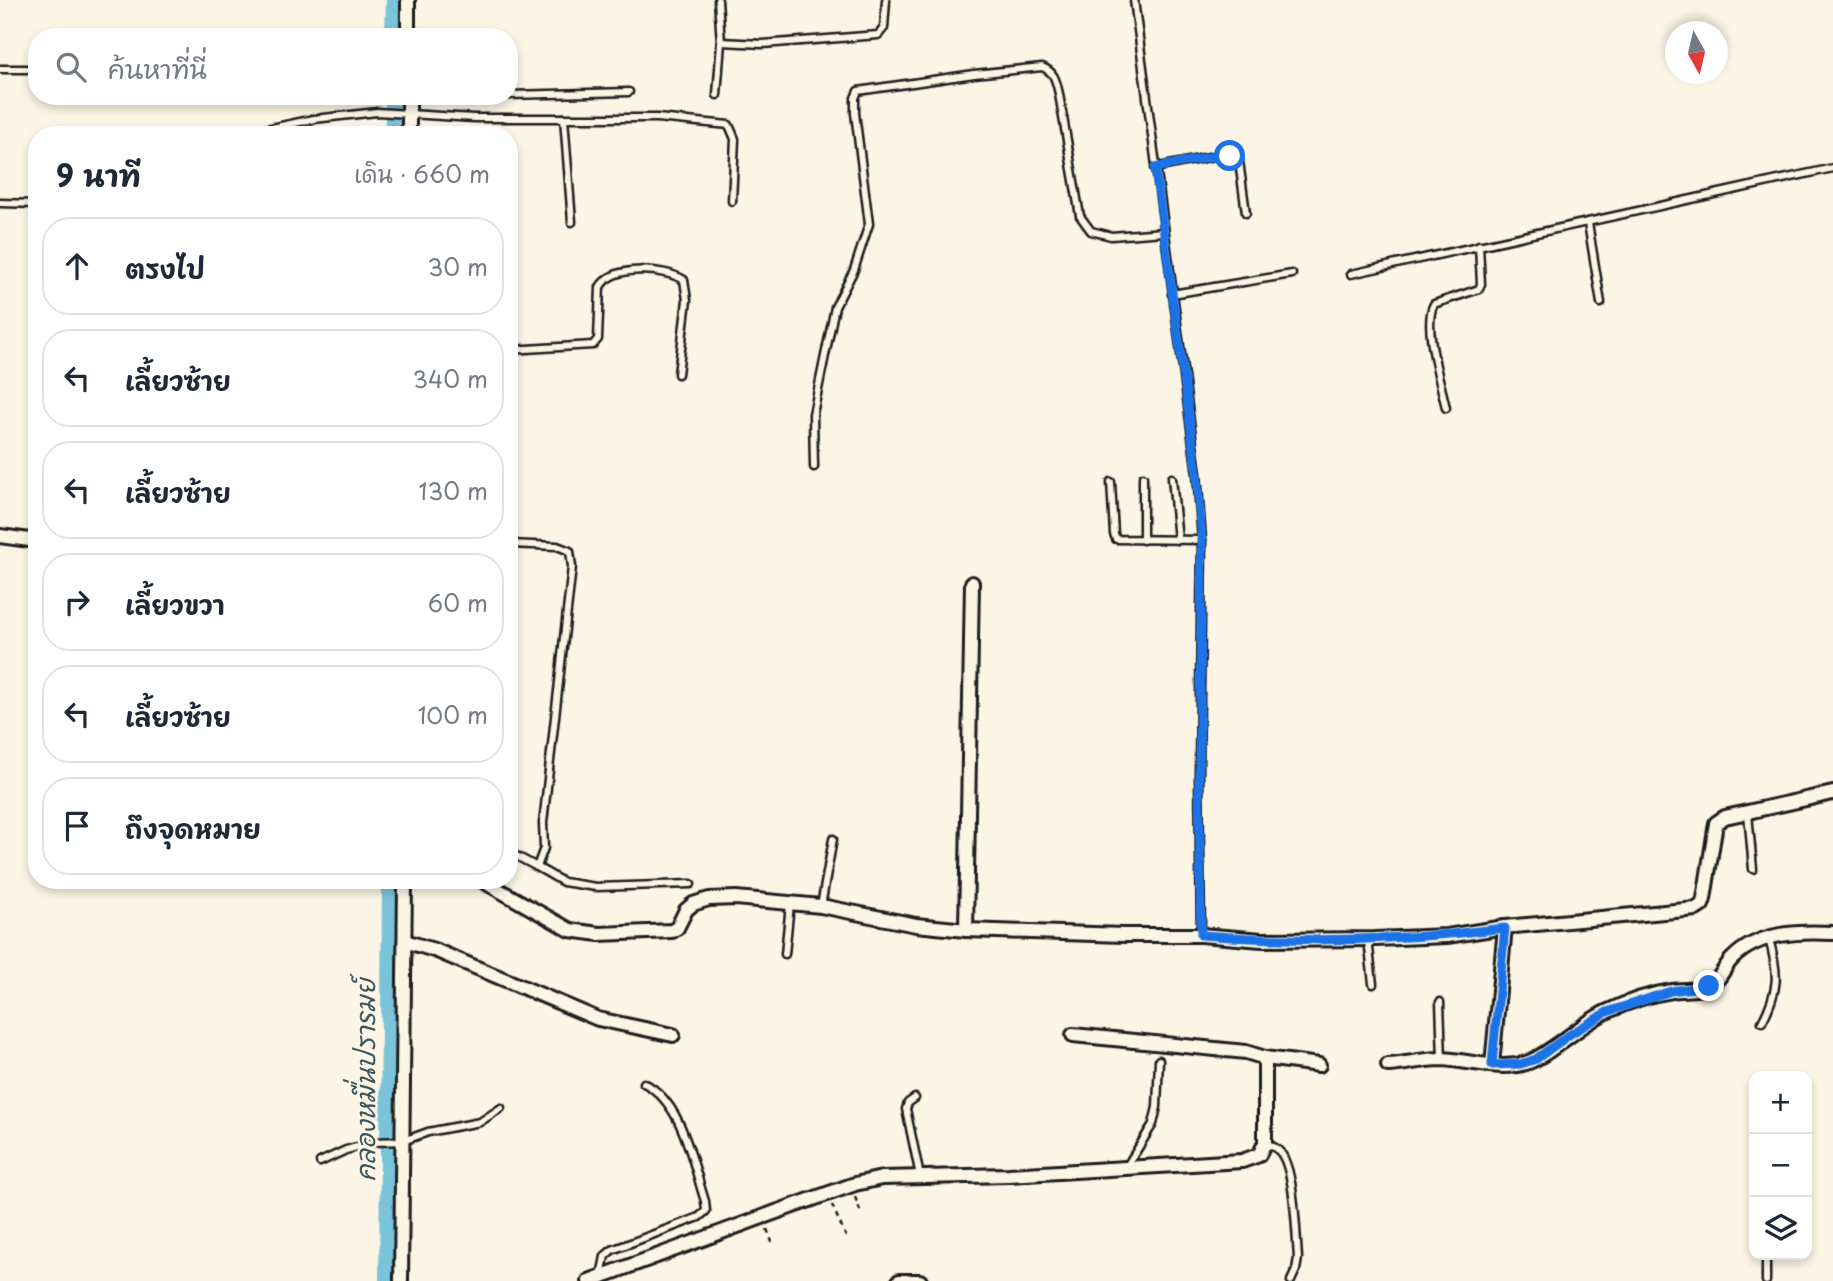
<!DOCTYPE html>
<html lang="th">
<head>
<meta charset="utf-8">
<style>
	body { margin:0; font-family:"Playpen Sans","Playpen Sans Thai",sans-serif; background:#f6f6f7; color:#1f2937 }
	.controls { position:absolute; right:21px; bottom:21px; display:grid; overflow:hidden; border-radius:14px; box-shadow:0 4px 10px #0003 }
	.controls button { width:63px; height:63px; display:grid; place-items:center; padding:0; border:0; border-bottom:2px solid #e0e1e3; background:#fff; color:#1f2937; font:35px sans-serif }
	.compass { position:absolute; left:1665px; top:21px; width:63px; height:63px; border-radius:50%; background:#fff; box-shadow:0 4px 10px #0003; rotate:172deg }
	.stop { position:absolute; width:21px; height:21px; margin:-16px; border:5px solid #1a73e8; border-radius:50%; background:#fff }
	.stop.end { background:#1a73e8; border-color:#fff; box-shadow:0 2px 7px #0008 }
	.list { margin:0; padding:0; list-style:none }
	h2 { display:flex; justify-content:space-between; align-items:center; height:91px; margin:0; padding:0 28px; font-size:30px }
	h2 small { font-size:23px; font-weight:400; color:#747a83 }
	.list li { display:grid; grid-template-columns:46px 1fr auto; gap:21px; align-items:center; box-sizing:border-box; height:98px; margin:0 14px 14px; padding:0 14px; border:2px solid #e0e1e3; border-radius:28px }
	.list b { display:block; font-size:26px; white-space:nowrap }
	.list em { font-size:23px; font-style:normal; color:#747a83 }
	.icon { flex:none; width:38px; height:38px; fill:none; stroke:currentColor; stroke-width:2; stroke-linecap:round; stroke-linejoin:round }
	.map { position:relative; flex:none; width:1833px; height:1281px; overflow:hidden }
	.search { position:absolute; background:#fff; box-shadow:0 4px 10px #0003; left:28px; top:28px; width:490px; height:77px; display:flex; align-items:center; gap:18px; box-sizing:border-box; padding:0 24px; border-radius:28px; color:#747a83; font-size:26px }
	.panel { position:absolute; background:#fff; box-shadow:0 4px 10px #0003; left:28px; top:126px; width:490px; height:763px; border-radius:28px }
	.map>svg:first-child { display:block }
</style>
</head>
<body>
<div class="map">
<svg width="1833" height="1281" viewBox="0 0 1833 1281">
	<rect width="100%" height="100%" fill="#fcf5e5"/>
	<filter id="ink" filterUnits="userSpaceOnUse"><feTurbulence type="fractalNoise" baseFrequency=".0143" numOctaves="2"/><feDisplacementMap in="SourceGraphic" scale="14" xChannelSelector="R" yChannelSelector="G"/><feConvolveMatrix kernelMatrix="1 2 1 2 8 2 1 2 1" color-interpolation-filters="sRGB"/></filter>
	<g filter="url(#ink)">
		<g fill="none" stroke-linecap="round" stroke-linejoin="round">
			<g stroke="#7ac4da" stroke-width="16">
				<polyline points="393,37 394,0"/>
				<polyline points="393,135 393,96"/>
				<polyline points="387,1281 390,880"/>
			</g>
			<defs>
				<g id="lane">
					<polyline points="1134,0 1197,474 1202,540 1199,773 1201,935"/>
					<polyline points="721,42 763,44 878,35 884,28 886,0"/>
					<polyline points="0,69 27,69"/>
					<polyline points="509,95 629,92"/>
					<polyline points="717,95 721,42 718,0"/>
					<polyline points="409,98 475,96"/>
					<polyline points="564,118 572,222"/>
					<polyline points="238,135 314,119 377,112 474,118 657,118 729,125 735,139 732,201"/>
					<polyline points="1155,168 1219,155 1236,156 1239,161 1246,213"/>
					<polyline points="0,203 37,204"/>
					<polyline points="1588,223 1601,303"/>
					<polyline points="1351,274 1833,168"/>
					<polyline points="1172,294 1292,274"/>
					<path d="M509 350 593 345 598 339 600 287C613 264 665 268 684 280L687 300 678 374"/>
					<path d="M1446 408C1441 384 1422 325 1434 304L1479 289 1481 284 1479 245"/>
					<path d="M814 467 813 414 835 307 854 270 869 224 855 113V98L858 91 974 74 1042 67C1055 72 1056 81 1059 94L1080 216 1091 231 1111 236 1164 232"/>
					<polyline points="1172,478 1178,540"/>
					<polyline points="1111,482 1114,534 1116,539 1202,540"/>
					<polyline points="1143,540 1143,477"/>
					<polyline points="509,544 557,546 570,551 572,567 543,823 544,848 537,867 509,852"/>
					<polyline points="1748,813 1753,869"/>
					<polyline points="537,867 563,882 596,887 691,884"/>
					<polyline points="821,906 833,839"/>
					<polyline points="1368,939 1373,984"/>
					<polyline points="785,954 790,904"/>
					<polyline points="1440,1002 1442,1059"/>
					<path d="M1762 1022C1779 990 1779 974 1769 939"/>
					<polyline points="915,1098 908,1103 906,1109 920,1176"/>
					<path d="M1265 1143C1269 1145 1276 1147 1279 1151 1295 1166 1296 1235 1298 1258L1296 1270 1291 1281"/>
					<polyline points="320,1162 346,1150 375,1142 403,1141 428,1132 480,1122 501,1108"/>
					<polyline points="1127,1166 1153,1124 1157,1107 1159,1060"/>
					<polyline points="1766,1255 1766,1281"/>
					<path d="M601 1276 605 1256 612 1250 699 1217 706 1211 705 1201C692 1162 683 1103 644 1083"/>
				</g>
				<g id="street">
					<polyline points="408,0 408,37"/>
					<polyline points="409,96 409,135"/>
					<polyline points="0,536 37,541"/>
					<polyline points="481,880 570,930 599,934 672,931 677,928 686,910 693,904 709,899 736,898 821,906 916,925 966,930 1124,935 1201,935 1262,940 1375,939 1447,936 1505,927 1696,909 1702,905 1704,899 1716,823 1725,817 1833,793"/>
					<polyline points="966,930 972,583"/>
					<polyline points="405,941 437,951 598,1019 673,1035"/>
					<polyline points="1073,1035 1246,1052 1265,1058 1319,1065"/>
					<path d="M1388 1065C1406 1064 1423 1059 1441 1059 1468 1060 1499 1071 1526 1063 1550 1055 1580 1024 1606 1012 1625 1003 1651 994 1672 991 1684 989 1698 991 1709 986 1721 980 1724 966 1733 958 1759 932 1799 931 1833 933"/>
					<polyline points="1492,1065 1505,927"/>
					<polyline points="401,1281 405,880"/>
					<polyline points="589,1281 776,1212 855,1184 882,1178 1009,1175 1242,1161 1259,1155 1265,1143 1265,1058"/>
					<polyline points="899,1281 920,1281"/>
				</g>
			</defs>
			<use href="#lane" stroke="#1c1c1c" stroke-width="11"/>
			<use href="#street" stroke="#1c1c1c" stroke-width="18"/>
			<g stroke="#1c1c1c" stroke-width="2.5" stroke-dasharray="5 5" stroke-linecap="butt">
				<polyline points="855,1197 861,1213"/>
				<polyline points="832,1205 846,1237"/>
				<polyline points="767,1229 772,1242"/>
			</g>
			<use href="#lane" stroke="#fcf5e5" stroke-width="6"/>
			<use href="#street" stroke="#fcf5e5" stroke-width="12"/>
		</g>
	</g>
	<g fill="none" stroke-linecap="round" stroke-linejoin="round" filter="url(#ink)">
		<path stroke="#1a73e8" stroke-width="9" d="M1230 156 1219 155 1155 168 1197 474 1202 540 1199 773 1201 935C1303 943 1404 941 1505 928L1492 1065 1521 1064 1536 1059 1569 1035 1607 1012 1671 991 1709 986"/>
	</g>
	<g text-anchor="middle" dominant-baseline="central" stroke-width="5" stroke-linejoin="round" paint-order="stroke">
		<g font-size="26" font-style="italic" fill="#3d575e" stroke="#fcf5e5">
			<text transform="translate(364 1080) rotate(-90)">คลองหมื่นปรารมย์</text>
		</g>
	</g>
</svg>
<div class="controls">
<button>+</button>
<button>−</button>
<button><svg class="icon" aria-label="layers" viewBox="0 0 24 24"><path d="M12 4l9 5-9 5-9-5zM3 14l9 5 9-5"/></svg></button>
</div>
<svg class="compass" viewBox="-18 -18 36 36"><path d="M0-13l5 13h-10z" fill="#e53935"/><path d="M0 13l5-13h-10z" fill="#747a83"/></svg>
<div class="stop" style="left:1230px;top:156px"></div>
<div class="stop end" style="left:1709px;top:986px"></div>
<div class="search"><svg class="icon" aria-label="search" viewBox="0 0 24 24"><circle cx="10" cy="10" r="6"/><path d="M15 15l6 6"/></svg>ค้นหาที่นี่</div>
<section class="panel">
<h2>9 นาที<small>เดิน · 660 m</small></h2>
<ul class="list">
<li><svg class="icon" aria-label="ahead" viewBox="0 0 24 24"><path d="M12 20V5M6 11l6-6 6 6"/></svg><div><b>ตรงไป</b></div><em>30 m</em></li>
<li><svg class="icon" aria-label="left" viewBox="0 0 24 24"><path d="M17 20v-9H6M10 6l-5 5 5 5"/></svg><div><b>เลี้ยวซ้าย</b></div><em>340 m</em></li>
<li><svg class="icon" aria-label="left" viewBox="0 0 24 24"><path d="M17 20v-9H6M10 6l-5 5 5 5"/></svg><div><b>เลี้ยวซ้าย</b></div><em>130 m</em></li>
<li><svg class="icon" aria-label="right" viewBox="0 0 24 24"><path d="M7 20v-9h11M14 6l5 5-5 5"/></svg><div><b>เลี้ยวขวา</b></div><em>60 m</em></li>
<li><svg class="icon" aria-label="left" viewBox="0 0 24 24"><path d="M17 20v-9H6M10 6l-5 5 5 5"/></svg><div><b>เลี้ยวซ้าย</b></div><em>100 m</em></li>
<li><svg class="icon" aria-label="arrive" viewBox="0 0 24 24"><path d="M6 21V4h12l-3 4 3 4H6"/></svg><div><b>ถึงจุดหมาย</b></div></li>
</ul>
</section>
</div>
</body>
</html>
